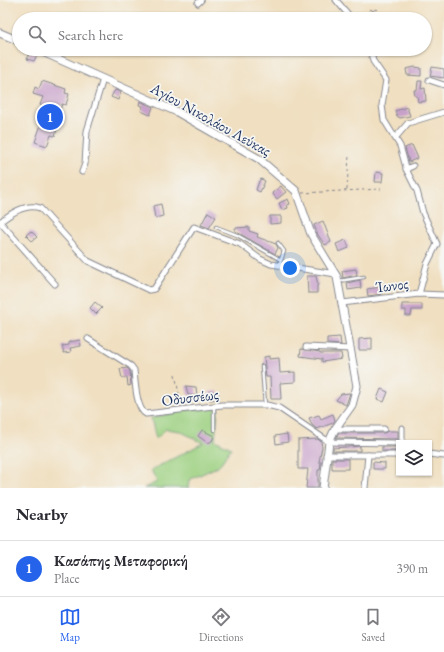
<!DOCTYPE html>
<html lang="en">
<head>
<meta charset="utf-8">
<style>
	body { margin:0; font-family:"EB Garamond",serif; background:#f2f2f3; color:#2b2b33 }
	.controls { position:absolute; right:12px; bottom:12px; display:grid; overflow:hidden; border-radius:0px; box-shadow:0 1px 3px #0004 }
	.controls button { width:36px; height:36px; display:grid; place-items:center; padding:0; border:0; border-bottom:1px solid #e1e1e2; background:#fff; color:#2b2b33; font:20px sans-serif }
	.you { position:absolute; left:290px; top:268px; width:14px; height:14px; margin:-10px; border:3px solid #fff; border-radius:50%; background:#1a73e8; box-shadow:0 0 0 6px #1a73e833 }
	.badge { display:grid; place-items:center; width:26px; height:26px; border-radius:50%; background:#2563eb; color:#fff; font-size:13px; font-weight:700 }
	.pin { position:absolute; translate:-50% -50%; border:2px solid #fff; box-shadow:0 1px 4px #0006 }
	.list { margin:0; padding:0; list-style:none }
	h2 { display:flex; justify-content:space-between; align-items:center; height:52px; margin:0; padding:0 16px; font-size:17px }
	h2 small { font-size:13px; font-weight:400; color:#7c7c81 }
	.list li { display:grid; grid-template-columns:26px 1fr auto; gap:12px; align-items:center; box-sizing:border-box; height:56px; padding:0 16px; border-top:1px solid #e1e1e2 }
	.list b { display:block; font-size:15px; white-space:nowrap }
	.list p { margin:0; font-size:13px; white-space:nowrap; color:#7c7c81 }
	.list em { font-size:13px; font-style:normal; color:#7c7c81 }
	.icon { flex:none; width:22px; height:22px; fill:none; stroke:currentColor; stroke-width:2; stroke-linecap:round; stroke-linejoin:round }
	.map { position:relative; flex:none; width:444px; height:488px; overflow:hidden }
	.search { position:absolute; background:#fff; box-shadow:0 1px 3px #0004; left:12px; right:12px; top:12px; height:44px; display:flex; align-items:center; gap:10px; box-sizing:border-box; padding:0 14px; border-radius:22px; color:#7c7c81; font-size:15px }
	.sheet { height:108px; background:#fff }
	nav { display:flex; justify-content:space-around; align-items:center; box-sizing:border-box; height:56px; border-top:1px solid #e1e1e2; background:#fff; font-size:11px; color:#7c7c81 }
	nav a { display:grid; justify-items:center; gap:2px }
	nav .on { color:#2563eb }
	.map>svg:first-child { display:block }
</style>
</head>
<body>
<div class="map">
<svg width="444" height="488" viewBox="0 0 444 488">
	<rect width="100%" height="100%" fill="#f6f6f2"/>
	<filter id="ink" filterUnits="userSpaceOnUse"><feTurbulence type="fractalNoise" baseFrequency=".025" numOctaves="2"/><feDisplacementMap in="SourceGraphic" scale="8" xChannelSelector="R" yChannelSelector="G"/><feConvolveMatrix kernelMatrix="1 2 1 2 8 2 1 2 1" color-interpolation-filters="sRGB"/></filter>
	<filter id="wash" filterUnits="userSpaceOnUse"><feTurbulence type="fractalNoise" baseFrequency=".012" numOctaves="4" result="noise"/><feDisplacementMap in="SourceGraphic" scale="16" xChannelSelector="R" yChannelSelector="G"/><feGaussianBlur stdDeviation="0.9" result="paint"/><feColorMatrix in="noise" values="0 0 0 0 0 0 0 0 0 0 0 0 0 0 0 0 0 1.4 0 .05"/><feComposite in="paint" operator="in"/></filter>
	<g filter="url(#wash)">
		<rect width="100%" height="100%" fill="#f0dfc0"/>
		<polygon fill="#9cd080" stroke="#5c806f" points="218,408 215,440 231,448 219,466 189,480 188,488 144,488 157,482 151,470 203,443 180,431 166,429 156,439 151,418 186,410"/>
		<g id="blocks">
			<g fill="#c8a1ca">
				<polygon points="371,9 373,11 376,9 380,13 373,19 368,19 365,15"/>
				<polygon points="30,51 37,55 34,61 27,59"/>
				<polygon points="415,67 421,68 421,76 407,75 406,69"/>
				<polygon points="432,67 444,69 444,78 430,76"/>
				<polygon points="42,81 66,89 65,93 69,94 66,105 62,104 54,127 57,129 55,136 51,135 47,146 35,142 47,107 40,105 43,97 33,94 35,87 39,89"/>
				<polygon points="418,81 422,81 421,89 425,88 426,101 418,102 417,96 415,96 414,90 417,90"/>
				<polygon points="115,90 121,92 118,100 111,97"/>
				<polygon points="140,101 153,107 150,115 141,111 143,106 139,105"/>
				<polygon points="407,107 410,116 400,118 397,116 395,111"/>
				<polygon points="412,145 418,158 409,162 405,148"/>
				<polygon points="376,172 383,173 382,182 375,182"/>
				<polygon points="261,179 265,181 260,192 256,190 259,181"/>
				<polygon points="281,186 286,192 277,199 272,193"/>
				<polygon points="288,199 290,204 287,205 288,208 282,210 279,203"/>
				<polygon points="161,204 163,216 155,218 153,206"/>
				<polygon points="208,212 216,217 209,228 201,225"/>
				<polygon points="270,216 281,216 281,223 270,224"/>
				<polygon points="323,221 331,242 325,245 318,235 314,225"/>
				<polygon points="249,227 249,231 258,234 257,237 276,244 278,248 275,254 235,231 235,228"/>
				<polygon points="31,231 37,237 32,241 26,235"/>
				<polygon points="346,240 349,248 339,252 336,244"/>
				<polygon points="356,269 357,275 343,278 342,271"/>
				<polygon points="307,276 316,276 318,285 317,285 317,293 308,293"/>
				<polygon points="360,280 361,288 348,290 347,283"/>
				<polygon points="381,287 382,294 368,296 367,289"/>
				<polygon points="95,302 102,308 96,314 90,308"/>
				<polygon points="402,304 422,304 422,310 412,310 411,316 406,316 406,310 402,310"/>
				<polygon points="340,337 341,345 327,344 327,338"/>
				<polygon points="372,338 372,350 359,350 359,339"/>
				<polygon points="80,340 81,346 70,348 71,352 64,353 62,346 69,345 69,342"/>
				<polygon points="301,349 320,352 320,353 341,353 342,359 322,362 322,359 300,356"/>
				<polygon points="269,356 269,359 279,358 280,373 295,372 295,382 280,383 281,399 271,399 270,377 266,377 264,357"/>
				<polygon points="127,368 130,371 131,385 128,386 127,377 122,378 120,369"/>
				<polygon points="186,386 196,387 197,396 188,395"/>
				<polygon points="381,389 388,392 384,402 377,399"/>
				<polygon points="218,391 219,399 210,400 209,392"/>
				<polygon points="350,393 346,405 336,400 341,394"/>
				<polygon points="333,414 335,420 333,423 317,429 312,425 309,418 319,415 321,419"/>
				<polygon points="202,430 214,436 212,441 208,443 198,436"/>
				<polygon points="388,431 398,431 398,439 336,438 339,433 384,433"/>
				<polygon points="287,434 288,442 276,444 275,436"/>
				<polygon points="318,439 321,442 322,447 319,462 321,462 320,470 318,470 318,488 306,488 308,469 298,469 298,440"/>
				<polygon points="360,446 360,451 333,451 333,448"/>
				<rect x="382" y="447" width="17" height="4"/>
				<rect x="332" y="459" width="16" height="10"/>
				<polygon points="373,462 385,463 385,469 373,469"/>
			</g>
		</g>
	</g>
	<g filter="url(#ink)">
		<use href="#blocks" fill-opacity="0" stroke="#86878f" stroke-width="1"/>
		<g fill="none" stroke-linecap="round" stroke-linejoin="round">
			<defs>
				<g id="service">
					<polyline points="216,227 237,235 281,260"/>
					<polyline points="278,243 284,251 279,266"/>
					<polyline points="339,281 364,277"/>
					<polyline points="262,366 265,405"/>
					<polyline points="214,430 214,407"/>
				</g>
				<g id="minor">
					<polyline points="336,0 352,19"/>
					<polyline points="198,3 201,0"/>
					<polyline points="370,49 373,61 386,80 382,105 384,120 400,146 407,171 417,191 423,213 437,244 427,264 419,294"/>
					<polyline points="429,80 444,85"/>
					<polyline points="396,137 408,123 444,112"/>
					<polyline points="406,169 413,166"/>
					<polyline points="82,172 85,164 87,131 103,79"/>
					<path d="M0 222C11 213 26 203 40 208L88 261 149 290 154 289 194 227 240 244 260 259 271 264 336 274"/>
					<polyline points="0,222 55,284"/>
					<polyline points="342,303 419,294 444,295"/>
					<path d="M88 339 131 366 134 370C135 381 136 409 146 414L222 405H267L279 408 329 442 399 443"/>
					<polyline points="306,347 351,349"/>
					<polyline points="402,428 402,443"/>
					<polyline points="335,429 384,429"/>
					<polyline points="429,454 444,456"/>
					<polyline points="326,455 399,455"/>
					<polyline points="365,488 368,455"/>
				</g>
				<g id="secondary">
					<polyline points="0,33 19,41"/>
					<polyline points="36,49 177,112 259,159 296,191 311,234 337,277 357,386 352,405 335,429 329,442 323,488"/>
				</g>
			</defs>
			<use href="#service" stroke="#86878f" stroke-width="4.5"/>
			<use href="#minor" stroke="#86878f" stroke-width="7"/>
			<use href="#secondary" stroke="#86878f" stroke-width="9"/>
			<g stroke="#86878f" stroke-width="1" stroke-dasharray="3 3" stroke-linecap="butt">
				<polyline points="347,190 349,155"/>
				<polyline points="302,193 381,189"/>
				<polyline points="175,374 181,404"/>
			</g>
			<use href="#service" stroke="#fff" stroke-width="2.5"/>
			<use href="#minor" stroke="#fff" stroke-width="5"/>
			<use href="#secondary" stroke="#fff" stroke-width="7"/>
		</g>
	</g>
	<g text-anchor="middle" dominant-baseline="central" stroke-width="3.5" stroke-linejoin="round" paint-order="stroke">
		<g font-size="15" fill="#1b2f5e" stroke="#f6f6f2">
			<text transform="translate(211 119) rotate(29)">Αγίου Νικολάου Λεύκας</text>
			<text transform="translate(392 285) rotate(-7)">Ίωνος</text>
			<text transform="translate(190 397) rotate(-7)">Οδυσσέως</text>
		</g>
	</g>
</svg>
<div class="controls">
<button><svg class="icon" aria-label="layers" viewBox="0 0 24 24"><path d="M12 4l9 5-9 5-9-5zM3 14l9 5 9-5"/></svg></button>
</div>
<div class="you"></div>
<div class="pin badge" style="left:50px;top:117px">1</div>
<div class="search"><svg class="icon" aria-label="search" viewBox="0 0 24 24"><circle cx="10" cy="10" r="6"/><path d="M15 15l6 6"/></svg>Search here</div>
</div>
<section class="sheet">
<h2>Nearby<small></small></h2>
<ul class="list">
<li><span class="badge">1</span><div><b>Κασάπης Μεταφορική</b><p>Place</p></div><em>390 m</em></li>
</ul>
</section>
<nav>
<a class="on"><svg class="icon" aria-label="map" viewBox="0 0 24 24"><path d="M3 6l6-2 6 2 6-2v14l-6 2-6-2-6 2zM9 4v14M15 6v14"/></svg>Map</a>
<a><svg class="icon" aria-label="directions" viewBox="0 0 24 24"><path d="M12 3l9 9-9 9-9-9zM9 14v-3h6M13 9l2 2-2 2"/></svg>Directions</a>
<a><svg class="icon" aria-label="saved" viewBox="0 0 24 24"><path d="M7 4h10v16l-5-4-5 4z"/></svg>Saved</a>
</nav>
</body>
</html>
